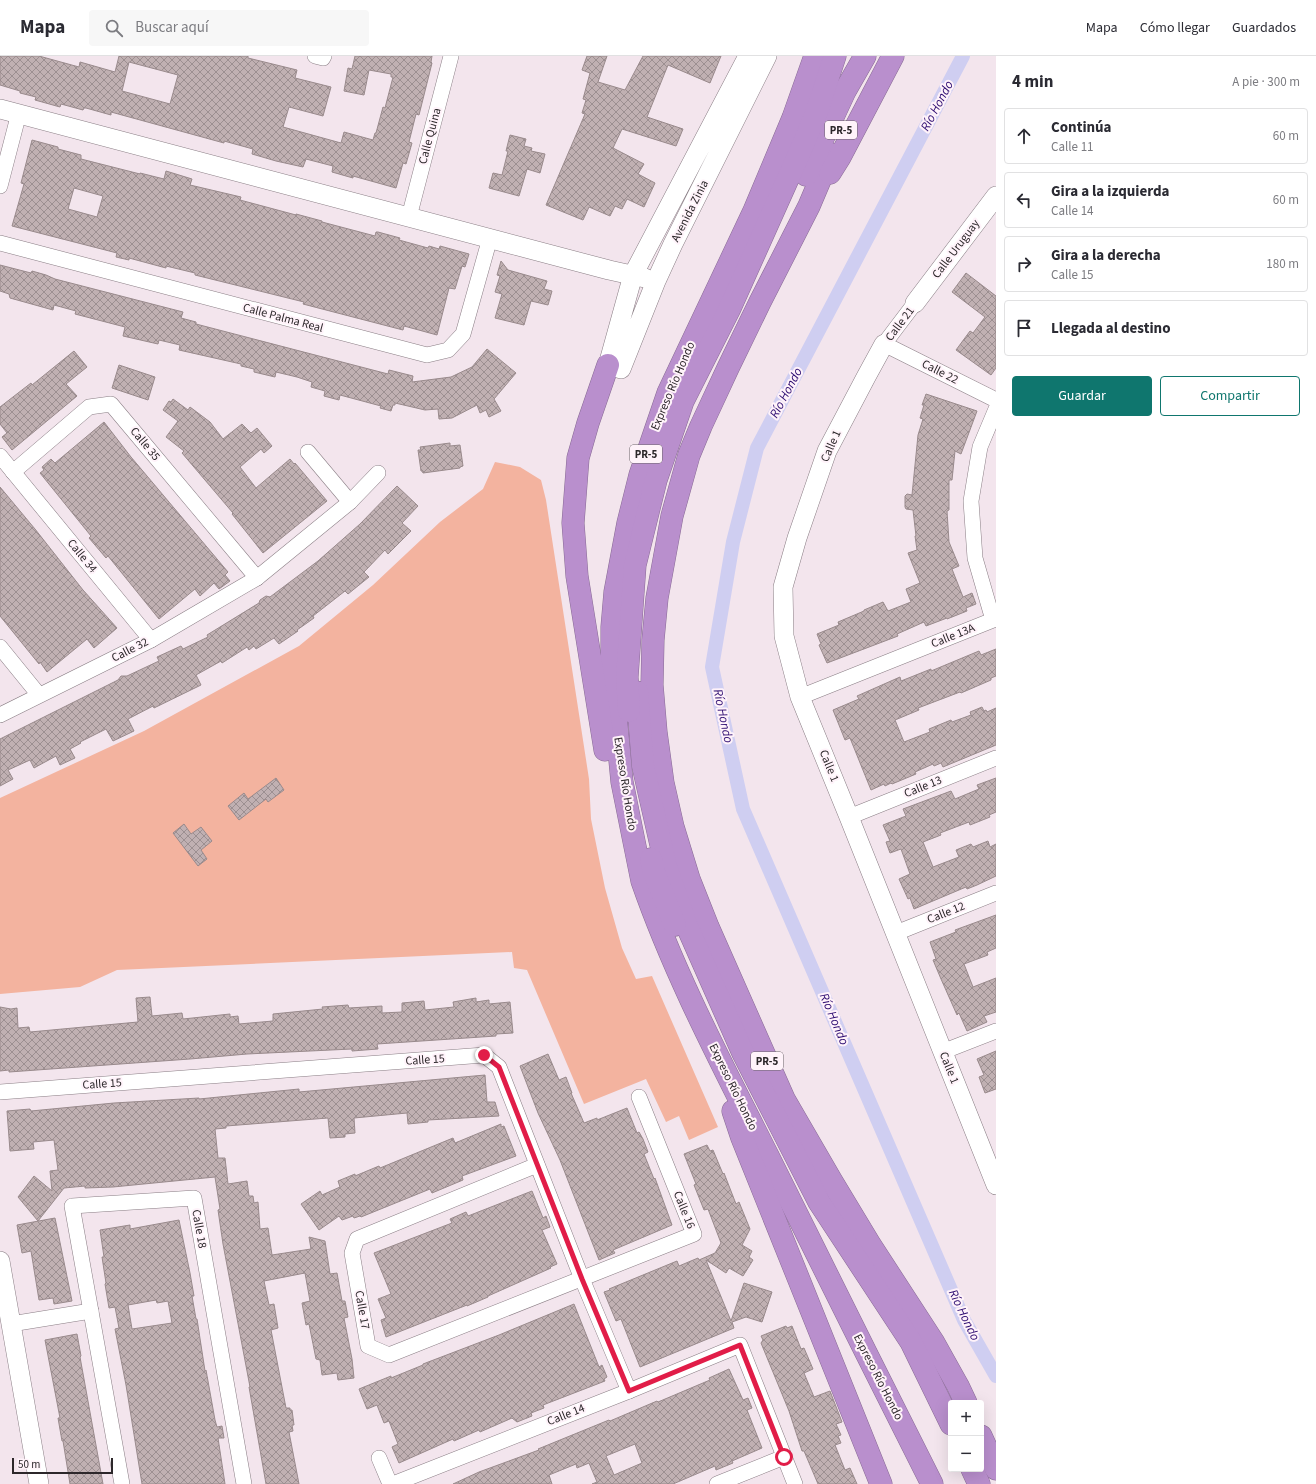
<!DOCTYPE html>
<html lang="es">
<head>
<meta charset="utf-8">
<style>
	body { margin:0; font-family:"Source Sans 3",sans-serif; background:#f7f7f7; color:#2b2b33 }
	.controls { position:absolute; right:12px; bottom:12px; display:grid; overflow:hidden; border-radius:4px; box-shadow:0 4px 16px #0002 }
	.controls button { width:36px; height:36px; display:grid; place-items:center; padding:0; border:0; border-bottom:1px solid #e1e1e2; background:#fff; color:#2b2b33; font:20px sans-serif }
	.scale { position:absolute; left:12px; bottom:10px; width:101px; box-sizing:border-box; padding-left:4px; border:2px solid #2c272a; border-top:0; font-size:11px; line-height:14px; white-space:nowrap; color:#2c272a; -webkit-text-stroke:3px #fff3fa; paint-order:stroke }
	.stop { position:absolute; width:12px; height:12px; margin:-9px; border:3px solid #e11d48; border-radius:50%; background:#fff }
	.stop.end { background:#e11d48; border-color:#fff; box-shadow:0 1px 4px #0008 }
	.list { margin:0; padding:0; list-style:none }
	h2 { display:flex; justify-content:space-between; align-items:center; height:52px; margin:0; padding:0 16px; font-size:17px }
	h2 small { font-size:13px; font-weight:400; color:#7c7c81 }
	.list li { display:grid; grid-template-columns:26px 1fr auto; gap:12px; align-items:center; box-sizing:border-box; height:56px; margin:0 8px 8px; padding:0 8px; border:1px solid #e1e1e2; border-radius:4px }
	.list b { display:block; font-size:15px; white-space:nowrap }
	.list p { margin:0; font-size:13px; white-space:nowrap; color:#7c7c81 }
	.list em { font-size:13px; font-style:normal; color:#7c7c81 }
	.actions { display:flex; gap:8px; padding:12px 16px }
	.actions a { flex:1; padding:9px 0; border:1px solid #0f766e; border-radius:4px; text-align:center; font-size:14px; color:#0f766e }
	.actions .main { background:#0f766e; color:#fff }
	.icon { flex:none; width:22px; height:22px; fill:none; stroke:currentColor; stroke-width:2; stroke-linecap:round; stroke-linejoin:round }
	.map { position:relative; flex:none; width:996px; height:1428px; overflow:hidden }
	header { display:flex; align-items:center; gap:24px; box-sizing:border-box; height:56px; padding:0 20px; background:#fff; border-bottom:1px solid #e1e1e2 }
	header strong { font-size:19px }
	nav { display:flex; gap:22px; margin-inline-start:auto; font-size:14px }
	.search { width:280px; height:36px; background:#f7f7f7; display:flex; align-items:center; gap:10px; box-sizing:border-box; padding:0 14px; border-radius:4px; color:#7c7c81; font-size:15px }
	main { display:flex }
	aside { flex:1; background:#fff }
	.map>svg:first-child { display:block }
</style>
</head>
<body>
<header>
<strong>Mapa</strong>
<div class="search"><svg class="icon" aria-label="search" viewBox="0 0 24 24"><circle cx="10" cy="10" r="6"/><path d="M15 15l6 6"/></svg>Buscar aquí</div>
<nav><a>Mapa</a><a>Cómo llegar</a><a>Guardados</a></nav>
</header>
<main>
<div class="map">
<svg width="996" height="1428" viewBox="0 0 996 1428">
	<defs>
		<pattern id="building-cross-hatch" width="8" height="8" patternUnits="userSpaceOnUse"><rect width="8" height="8" fill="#c0b0b2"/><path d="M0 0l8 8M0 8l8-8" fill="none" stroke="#9c8f91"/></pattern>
	</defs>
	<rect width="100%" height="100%" fill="#f3e5ed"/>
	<polygon fill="#f3b39f" points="495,406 520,411 541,424 546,444 589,723 591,763 605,832 622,892 636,923 652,920 718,1071 689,1084 679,1060 666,1066 646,1023 584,1048 527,914 514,912 512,896 117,914 80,931 0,938 0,742 144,675 299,590 373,529 440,466 483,433"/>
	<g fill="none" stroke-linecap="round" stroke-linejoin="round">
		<polyline stroke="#cfcef1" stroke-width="14" points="963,0 757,392 733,486 712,611 743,753 964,1264 996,1320"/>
	</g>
	<g fill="url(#building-cross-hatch)" stroke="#998a8c" fill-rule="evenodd">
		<path d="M0 0H39L79 11 80 6 115 16 119 0H248V2L297 14 295 22 331 31 323 60 289 51 283 71 341 87 344 76 373 84 375 77H376L383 51 385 52 393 21H391V18L369 14 364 39 344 35 348 12 352 13 355 0H432L431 6 432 7 419 59 416 58 409 86 412 87 406 108 403 107 396 132 353 120V122L332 116 333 110 306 103 303 111 276 105 252 98 253 93 224 85V87L111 56V59L86 52H84L83 54 61 48 60 51 35 44 36 41 20 37V35L0 29ZM129 6 178 19 170 48 122 35Z"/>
		<polygon points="587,0 607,0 598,26 625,34 643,0 721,0 710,27 668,9 647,61 683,73 676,90 622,73 613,92 644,108 638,118 655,127 644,151 627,143 622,153 615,150 610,160 589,151 583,164 546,149 585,58 582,57 586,44 583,43 590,17 582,14"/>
		<polygon points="510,79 526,83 524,90 532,92 531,95 545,98 540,117 527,113 519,140 489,132 493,117 502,119 508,95 506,95"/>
		<path d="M32 84 58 91V93L81 99V103L140 118V117L164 123 166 115 192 123 190 129 241 141 240 144 296 159V158L322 165V166L375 180 376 176H378L400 182 399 184 428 192 429 190 439 193 440 190 469 198 465 211 462 210 455 233 449 232 437 279 404 270 403 274 326 254 303 248 304 246 195 219V217L166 210V212L129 202V204L116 201 117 197 12 170 24 128 21 127ZM74 132 103 140 97 161 68 153Z"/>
		<polygon points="501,205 508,214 547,225 544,233 552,235 548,249 531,245 524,269 495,262 502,238 495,236 500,220 497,219"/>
		<polygon points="0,209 31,217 32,215 46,219 55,223 183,256 181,262 196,266 196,268 388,318 389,314 413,320 412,326 451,321 472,311 487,293 516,317 494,343 501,355 489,361 486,354 480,357 477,349 452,362 439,363 438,353 425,354 395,347 395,349 393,349 391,355 380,352 381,350 340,339 339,344 324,340 325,335 311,331 312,326 297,321 276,316 275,321 254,316 254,313 241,310 241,308 179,294 180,289 159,284 158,288 123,280 125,271 75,258 76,255 54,249 53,254 10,242 9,238 0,235"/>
		<polygon points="966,217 996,240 996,312 991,319 956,294 970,275 973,277 985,261 952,236"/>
		<polygon points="74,295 87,311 66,328 77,340 12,394 2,381 7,377 0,368 0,351 31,327 32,329"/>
		<polygon points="119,309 155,321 148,344 112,332"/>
		<polygon points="926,338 977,355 961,398 955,395 952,424 949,424 949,454 947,455 949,486 959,510 952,513 963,541 972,537 976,548 966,552 967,555 947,563 947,562 926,570 924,566 897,578 898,580 827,607 819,589 821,588 817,578 839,569 838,566 864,555 864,554 883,546 888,555 911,546 906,533 920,527 908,497 917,494 915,480 916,480 913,454 906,453 905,451 905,440 907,438 912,439 918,379 923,363 920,362 924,349 922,349"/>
		<polygon points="173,343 188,354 190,351 210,366 223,383 242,368 251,377 257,372 272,390 264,397 261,393 240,411 256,432 290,403 294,408 295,407 327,445 263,497 232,458 233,457 182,397 184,395 166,381 178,365 163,354 169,345 171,346"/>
		<polygon points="104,366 131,401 228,516 225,519 230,525 219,533 214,527 200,540 195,533 159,563 108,500 106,502 89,482 91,480 40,417 44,414 42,411 51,403 55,407"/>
		<polygon points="450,387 450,390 460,389 463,410 460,411 460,412 423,417 422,415 421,415 418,394 421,394 420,391"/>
		<polygon points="397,430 418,450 402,467 411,475 388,498 385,494 364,516 369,521 348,538 345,535 313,560 314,562 297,574 298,575 279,588 274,582 256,593 254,590 249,594 247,591 222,607 221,605 196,619 201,629 154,652 153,650 128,663 134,675 113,685 106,673 80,686 81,687 70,693 75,702 60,709 56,700 34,712 30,704 8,714 13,723 0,730 0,683 118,624 121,620 127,620 159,605 157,601 181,590 183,593 208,581 207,579 259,547 260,544 266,540 270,541 318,505 360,468"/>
		<polygon points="0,431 35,473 83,534 117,572 94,592 87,583 47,616 40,606 39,608 0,560"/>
		<polygon points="996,593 996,620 991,622 991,624 961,637 960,636 918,652 919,654 895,664 904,686 930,676 929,673 951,664 952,666 971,659 970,656 982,651 984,655 986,654 987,656 996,652 996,689 943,711 941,707 934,710 933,708 915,716 916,718 892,728 891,727 885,730 884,728 871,734 850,682 845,684 833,654 859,643 857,640 900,621 901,625 931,613 931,615 979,595 981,599"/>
		<polygon points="276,722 284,734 268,746 266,743 239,764 228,750 244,737 248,743"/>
		<polygon points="996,722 996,756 989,759 990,761 970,769 969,766 940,777 941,779 923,786 933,811 959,801 956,794 971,788 973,791 988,785 990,791 996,788 996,820 977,829 967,833 966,831 914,853 910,842 908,843 899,823 910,818 901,793 890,797 886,786 890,785 883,769 906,760 903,753 951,735 955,743 979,733 977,729"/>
		<polygon points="184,768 191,778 201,771 212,785 201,794 207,803 198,810 173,777"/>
		<polygon points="996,859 996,892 987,896 988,899 964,908 973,931 996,922 996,956 984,960 987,966 967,975 959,957 957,959 941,923 933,904 936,903 930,886 956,876 955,874"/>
		<polygon points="150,941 152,960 182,957 183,963 230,958 230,961 238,960 239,968 273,965 273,958 323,953 322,951 348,949 349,952 382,950 382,957 402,956 402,947 424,945 425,954 454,951 453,946 476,942 476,946 489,944 489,948 510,946 513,977 496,978 496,980 377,988 378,993 352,995 352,993 247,998 190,1003 9,1016 9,1014 0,1015 0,951 11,953 17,952 18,972 29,971 30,976 138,966 136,942"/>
		<polygon points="996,995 996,1033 985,1037 979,1021 984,1019 977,1003"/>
		<polygon points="548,998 559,1024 566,1021 572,1037 571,1037 584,1067 597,1062 597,1064 627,1052 637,1077 639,1076 643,1083 648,1096 644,1098 654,1123 655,1122 672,1169 613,1194 615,1197 599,1204 560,1104 538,1057 520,1010"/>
		<polygon points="485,1019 487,1046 495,1046 499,1060 428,1064 428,1066 408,1068 407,1057 354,1062 355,1077 345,1078 345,1081 330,1082 328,1062 226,1070 226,1072 215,1073 218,1102 225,1102 228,1128 247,1125 249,1140 253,1140 254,1147 258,1146 260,1173 268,1172 272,1199 311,1193 309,1181 325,1185 330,1218 337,1217 342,1245 345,1245 348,1261 344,1262 352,1303 354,1322 338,1324 337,1317 322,1319 320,1304 316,1303 309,1268 306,1269 302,1247 310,1245 305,1217 264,1225 269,1249 274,1248 278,1272 271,1274 286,1352 290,1352 290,1354 292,1354 294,1369 292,1369 293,1375 289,1376 299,1428 266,1428 249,1331 250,1331 223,1188 218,1154 220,1153 215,1121 113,1131 85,1132 85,1130 64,1132 38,1165 18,1141 34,1120 52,1135 50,1115 58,1114 54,1084 33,1086 34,1093 10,1095 7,1055 30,1053 31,1055 114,1047 199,1042 199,1043 299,1033 299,1036"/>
		<polygon points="501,1068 501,1071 504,1070 516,1100 462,1120 463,1124 432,1137 430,1133 361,1161 360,1160 354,1162 353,1160 342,1164 339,1160 319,1174 301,1148 320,1135 322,1139 340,1131 338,1125 355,1118 355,1120 379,1110 380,1112 453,1082 455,1087"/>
		<polygon points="707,1089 710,1095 713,1094 723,1118 724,1117 736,1148 739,1146 750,1173 742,1189 752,1195 749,1201 753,1204 743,1220 729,1212 726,1217 706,1204 731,1265 744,1227 772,1236 762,1266 746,1261 732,1266 734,1272 640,1311 621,1263 616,1265 604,1236 610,1234 609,1233 677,1205 679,1210 698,1202 699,1204 715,1197 721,1187 708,1153 704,1154 694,1129 696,1128 684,1098"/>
		<polygon points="532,1135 543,1162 546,1160 550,1171 542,1174 557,1208 550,1211 551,1212 488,1240 488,1241 467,1250 467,1249 386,1281 381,1264 386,1262 378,1243 391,1238 374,1197 452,1167 450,1163 466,1156 468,1160"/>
		<polygon points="55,1162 72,1245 54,1248 53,1242 39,1244 31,1195 22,1197 17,1169"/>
		<path d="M179 1164 190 1217 194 1240H192L196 1263H197L205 1315 206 1314 215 1364 217 1371 222 1370 224 1382H218L225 1428H142L126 1329 115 1273 119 1272 115 1251 109 1252 105 1228 106 1227 102 1201H104L100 1174 130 1169V1173ZM156 1244 157 1247 168 1245 172 1267 132 1273 128 1249Z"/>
		<polygon points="574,1248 599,1311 602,1309 607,1321 604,1323 605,1325 543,1349 544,1352 531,1357 532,1360 517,1366 512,1362 480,1376 479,1374 454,1385 453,1383 399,1407 392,1391 398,1388 389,1365 384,1367 377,1349 367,1353 359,1333 391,1320 391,1322 423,1309 423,1308 499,1279"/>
		<polygon points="786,1270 787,1272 792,1270 801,1293 804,1292 813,1313 804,1317 814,1341 830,1335 842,1366 836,1368 841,1379 838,1380 841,1387 835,1389 845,1414 850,1412 857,1428 818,1428 804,1395 802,1395 789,1355 761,1287 763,1284 761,1280"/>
		<polygon points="77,1278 81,1300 80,1301 103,1428 70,1428 63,1385 62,1385 58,1362 60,1362 45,1284"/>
		<path d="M729 1313 743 1344 748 1342 752 1352 747 1354 762 1392 732 1405 733 1407 716 1414 715 1410 673 1428H592L597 1426 589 1407 577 1412 576 1408 549 1419 552 1428H453L479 1416 539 1394 538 1393 609 1364 610 1365 657 1345 658 1346 710 1324 709 1322ZM635 1388 642 1407 614 1419 606 1400Z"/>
	</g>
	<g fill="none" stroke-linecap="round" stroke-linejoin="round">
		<defs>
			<g id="minor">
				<polyline points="315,0 323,2 324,0"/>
				<polyline points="0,130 19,57"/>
				<polyline points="409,161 451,0"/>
				<polyline points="0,187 427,299 448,294 463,278 490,182"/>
				<polyline points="915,247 884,288 996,344"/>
				<polyline points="308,396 350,446"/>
				<polyline points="0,400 151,584"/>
				<polyline points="13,416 89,351 111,348 257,522"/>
				<polyline points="0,591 39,639"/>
				<polyline points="800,641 993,564 975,502 971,445 980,391 996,353"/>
				<polyline points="0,659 151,584 257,522 350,446 378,417"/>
				<polyline points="849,761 996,702"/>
				<polyline points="896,877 996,837"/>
				<polyline points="942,996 996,975"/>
				<polyline points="0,1036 484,999 499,1011 582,1223 629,1335"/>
				<polyline points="537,1109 357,1183 352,1197 368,1290 389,1299 694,1178 639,1041"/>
				<polyline points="11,1268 91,1255"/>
				<polyline points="379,1402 390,1428"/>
				<polyline points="122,1428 72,1150 194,1142 244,1428"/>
				<polyline points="393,1428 629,1335 740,1289 795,1428"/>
				<polyline points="717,1428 784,1401"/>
			</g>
			<g id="tertiary">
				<polyline points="748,0 633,219 608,309 621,313 656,225 673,188 767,0"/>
				<polyline points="0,53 609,214 645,222"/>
				<polyline points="915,247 996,140"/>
				<polyline points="884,288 866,321 827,395 797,482 783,531 784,580 800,641 849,761 996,1129"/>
				<polyline points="0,1205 39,1428"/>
			</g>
			<g id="motorway">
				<path d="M815 0 793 62 754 155 668 337 640 419 628 467 615 536 612 571V621L622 726 642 825C675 920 723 1010 768 1100 822 1209 877 1319 932 1428"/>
				<polyline points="831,98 809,150 760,246 728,312 701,370 689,399 672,460 657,542 653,584 652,629 656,676 663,727 673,771 689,823 708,871 784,1043 831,1124 869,1187 934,1287 958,1330 966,1347"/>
				<polyline points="830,117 840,101 893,0"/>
				<polyline points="806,119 845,35 865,0"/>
				<polyline points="637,636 643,710 666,811 686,868 743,997 819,1146 911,1286 951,1368"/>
				<polyline points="629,655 627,621 635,509 656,424 683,345 730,252 799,98 816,58 835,0"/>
				<polyline points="605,694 577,520 573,467 578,402 588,367 608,309"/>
				<polyline points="651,803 654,816 675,869"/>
				<polyline points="733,1055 742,1082 881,1428"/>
				<polyline points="981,1380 996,1413"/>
				<polyline points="972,1413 979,1428"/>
			</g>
		</defs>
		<use href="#minor" stroke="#8a7e85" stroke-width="16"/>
		<use href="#tertiary" stroke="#8a7e85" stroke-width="20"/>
		<use href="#motorway" stroke="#886b94" stroke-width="23"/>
		<use href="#minor" stroke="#fff" stroke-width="15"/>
		<use href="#tertiary" stroke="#fff" stroke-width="19"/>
		<use href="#motorway" stroke="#b98fcd" stroke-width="22"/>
	</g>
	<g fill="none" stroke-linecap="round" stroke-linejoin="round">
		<polyline stroke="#e11d48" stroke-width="5" points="484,999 499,1011 582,1223 629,1335 740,1289 784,1401"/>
	</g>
	<g text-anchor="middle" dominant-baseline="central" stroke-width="4" stroke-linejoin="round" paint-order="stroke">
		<g fill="#fff3fa" stroke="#6b6468" stroke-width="1">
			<rect x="825" y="65" width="32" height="18" rx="3"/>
			<rect x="630" y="389" width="32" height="18" rx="3"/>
			<rect x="751" y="996" width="32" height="18" rx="3"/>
		</g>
		<g font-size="11" font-weight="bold" fill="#2c272a">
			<text x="841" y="74">PR-5</text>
			<text x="646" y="398">PR-5</text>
			<text x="767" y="1005">PR-5</text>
		</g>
		<g font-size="12" fill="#2c272a" stroke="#fff3fa">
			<text transform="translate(430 80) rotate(-75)">Calle Quina</text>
			<text transform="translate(690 155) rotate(-63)">Avenida Zinia</text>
			<text transform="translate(956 193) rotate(-53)">Calle Uruguay</text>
			<text transform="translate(283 262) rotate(15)">Calle Palma Real</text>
			<text transform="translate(900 268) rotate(-53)">Calle 21</text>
			<text transform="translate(940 316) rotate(27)">Calle 22</text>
			<text transform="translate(673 330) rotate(-67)">Expreso Río Hondo</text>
			<text transform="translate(145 388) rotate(50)">Calle 35</text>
			<text transform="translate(831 390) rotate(-66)">Calle 1</text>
			<text transform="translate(82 500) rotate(51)">Calle 34</text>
			<text transform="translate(953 580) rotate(-22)">Calle 13A</text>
			<text transform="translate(130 594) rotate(-27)">Calle 32</text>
			<text transform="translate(829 710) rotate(68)">Calle 1</text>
			<text transform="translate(625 728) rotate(81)">Expreso Río Hondo</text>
			<text transform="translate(923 731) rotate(-22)">Calle 13</text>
			<text transform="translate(946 857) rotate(-22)">Calle 12</text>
			<text transform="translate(425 1004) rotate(-4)">Calle 15</text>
			<text transform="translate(949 1012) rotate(68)">Calle 1</text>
			<text transform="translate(102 1028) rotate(-4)">Calle 15</text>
			<text transform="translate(733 1031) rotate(64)">Expreso Río Hondo</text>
			<text transform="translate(684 1154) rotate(68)">Calle 16</text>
			<text transform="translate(199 1173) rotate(80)">Calle 18</text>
			<text transform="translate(362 1254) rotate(80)">Calle 17</text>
			<text transform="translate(878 1321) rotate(63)">Expreso Río Hondo</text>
			<text transform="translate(566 1359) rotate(-22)">Calle 14</text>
		</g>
		<g font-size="13" font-style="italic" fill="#2d0c71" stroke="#fff3fa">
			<text transform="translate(937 50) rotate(-62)">Río Hondo</text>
			<text transform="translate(786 337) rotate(-62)">Río Hondo</text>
			<text transform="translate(723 660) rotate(78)">Río Hondo</text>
			<text transform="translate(834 963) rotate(67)">Río Hondo</text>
			<text transform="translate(964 1259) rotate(64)">Río Hondo</text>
		</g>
	</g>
</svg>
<div class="controls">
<button>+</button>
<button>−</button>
</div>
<div class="scale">50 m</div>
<div class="stop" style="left:784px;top:1401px"></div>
<div class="stop end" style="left:484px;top:999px"></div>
</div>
<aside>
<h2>4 min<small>A pie · 300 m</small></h2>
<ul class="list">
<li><svg class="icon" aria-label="ahead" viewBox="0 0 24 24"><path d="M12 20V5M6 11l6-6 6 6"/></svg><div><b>Continúa</b><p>Calle 11</p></div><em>60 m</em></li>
<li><svg class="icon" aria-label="left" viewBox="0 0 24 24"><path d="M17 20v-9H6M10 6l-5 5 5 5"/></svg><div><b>Gira a la izquierda</b><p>Calle 14</p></div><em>60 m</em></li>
<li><svg class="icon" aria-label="right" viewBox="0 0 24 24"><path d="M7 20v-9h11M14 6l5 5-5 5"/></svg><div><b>Gira a la derecha</b><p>Calle 15</p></div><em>180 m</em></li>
<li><svg class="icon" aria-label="arrive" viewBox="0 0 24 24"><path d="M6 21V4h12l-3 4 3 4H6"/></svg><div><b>Llegada al destino</b></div></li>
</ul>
<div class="actions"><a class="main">Guardar</a><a>Compartir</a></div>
</aside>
</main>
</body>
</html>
